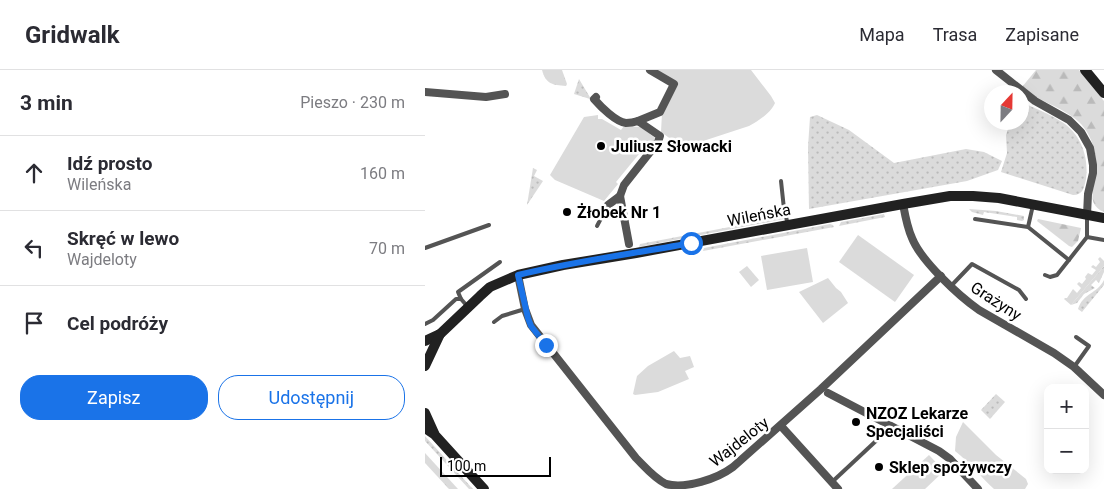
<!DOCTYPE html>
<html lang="pl">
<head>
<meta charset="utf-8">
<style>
	body { margin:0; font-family:Roboto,sans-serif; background:#f2f2f3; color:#2b2b33 }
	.controls { position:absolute; right:15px; bottom:15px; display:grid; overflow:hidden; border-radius:10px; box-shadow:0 5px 20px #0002 }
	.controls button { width:45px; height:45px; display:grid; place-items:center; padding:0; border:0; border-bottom:1px solid #e1e1e2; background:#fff; color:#2b2b33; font:25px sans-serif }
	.compass { position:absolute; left:559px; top:15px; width:45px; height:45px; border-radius:50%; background:#fff; box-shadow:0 5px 20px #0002; rotate:22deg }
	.scale { position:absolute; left:15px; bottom:12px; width:111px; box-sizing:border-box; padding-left:5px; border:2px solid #000; border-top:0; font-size:14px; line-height:18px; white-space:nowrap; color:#000; -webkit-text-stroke:4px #fff; paint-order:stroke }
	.stop { position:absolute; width:15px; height:15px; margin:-11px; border:4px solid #1a73e8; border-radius:50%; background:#fff }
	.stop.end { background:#1a73e8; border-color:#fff; box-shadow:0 1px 5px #0008 }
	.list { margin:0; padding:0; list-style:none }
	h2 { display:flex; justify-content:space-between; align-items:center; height:65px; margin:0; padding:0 20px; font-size:21px }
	h2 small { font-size:16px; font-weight:400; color:#7c7c81 }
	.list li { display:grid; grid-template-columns:32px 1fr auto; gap:15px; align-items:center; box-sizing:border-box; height:75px; padding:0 20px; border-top:1px solid #e1e1e2 }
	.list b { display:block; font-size:19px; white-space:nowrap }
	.list p { margin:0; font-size:16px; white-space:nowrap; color:#7c7c81 }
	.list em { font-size:16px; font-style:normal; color:#7c7c81 }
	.actions { display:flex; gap:10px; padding:15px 20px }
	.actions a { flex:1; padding:11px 0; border:1px solid #1a73e8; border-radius:20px; text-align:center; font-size:18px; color:#1a73e8 }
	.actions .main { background:#1a73e8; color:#fff }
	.icon { flex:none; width:28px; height:28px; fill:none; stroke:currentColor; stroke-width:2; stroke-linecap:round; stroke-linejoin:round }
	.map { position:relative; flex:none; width:679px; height:419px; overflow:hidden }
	header { display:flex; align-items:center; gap:30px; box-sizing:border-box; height:70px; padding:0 25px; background:#fff; border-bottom:1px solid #e1e1e2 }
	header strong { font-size:24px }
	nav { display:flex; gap:28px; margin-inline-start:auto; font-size:18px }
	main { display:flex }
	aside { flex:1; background:#fff }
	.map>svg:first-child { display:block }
</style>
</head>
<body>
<header>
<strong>Gridwalk</strong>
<nav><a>Mapa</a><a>Trasa</a><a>Zapisane</a></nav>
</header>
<main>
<aside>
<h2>3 min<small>Pieszo · 230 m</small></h2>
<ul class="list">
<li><svg class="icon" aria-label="ahead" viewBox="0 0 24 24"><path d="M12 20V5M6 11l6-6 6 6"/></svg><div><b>Idź prosto</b><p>Wileńska</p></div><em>160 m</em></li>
<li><svg class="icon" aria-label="left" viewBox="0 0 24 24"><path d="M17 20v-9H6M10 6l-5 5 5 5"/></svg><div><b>Skręć w lewo</b><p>Wajdeloty</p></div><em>70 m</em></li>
<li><svg class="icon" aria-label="arrive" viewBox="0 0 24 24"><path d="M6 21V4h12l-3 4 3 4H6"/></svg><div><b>Cel podróży</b></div></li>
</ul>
<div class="actions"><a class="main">Zapisz</a><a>Udostępnij</a></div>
</aside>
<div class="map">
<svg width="679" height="419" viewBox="0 0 679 419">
	<defs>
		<pattern id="grass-dots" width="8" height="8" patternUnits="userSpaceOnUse" patternTransform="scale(1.25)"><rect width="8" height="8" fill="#dbdbdb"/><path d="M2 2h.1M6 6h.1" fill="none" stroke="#bababa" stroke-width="1.8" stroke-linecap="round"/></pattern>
		<pattern id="forest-firs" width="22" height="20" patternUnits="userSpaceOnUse" patternTransform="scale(1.25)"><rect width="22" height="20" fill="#dbdbdb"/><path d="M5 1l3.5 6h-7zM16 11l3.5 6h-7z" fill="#bababa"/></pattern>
	</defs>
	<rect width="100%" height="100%" fill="#fff"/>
	<g fill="url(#grass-dots)">
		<polygon points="154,9 166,29 165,29 149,24"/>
		<path d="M597 33H599C611 39 625 44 637 52 656 64 664 87 661 109 659 118 658 125 648 125L576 102 582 83 581 65 585 53 596 52Z"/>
		<polygon points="392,45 424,60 469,93 541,79 559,82 577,91 573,100 542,111 384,139 383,77 385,47"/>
		<polygon points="108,98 112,100 109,106 118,111 102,135"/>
		<polygon points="544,139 571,141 599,146 599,150 597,151 592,150 592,147 559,142 558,145 547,142"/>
		<polygon points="459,144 460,147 414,156 416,152"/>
		<polygon points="358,147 359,149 214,177 215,174"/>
		<polygon points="405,154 408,155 409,157 278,181 279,178"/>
		<polygon points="679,196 679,202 674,213 671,210 666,215 670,218 659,224 652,233 646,235"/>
		<path d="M679 210V215L657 242 653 239C658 223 672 224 679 210Z"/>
		<polygon points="571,324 580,332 565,349 556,340"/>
		<polygon points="0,366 46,417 48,419 44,419 0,371"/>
	</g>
	<g fill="url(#forest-firs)">
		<path d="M117 0H137L142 14 141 16C127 15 121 14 117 0Z"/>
		<path d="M611 0H654L679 31V142C660 134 670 117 671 101 671 91 670 79 666 70 657 46 633 39 613 28 607 25 602 20 597 17Z"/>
		<polygon points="613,149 656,158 653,171 647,177 644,176 612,151"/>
		<polygon points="0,383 33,419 24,419 0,393"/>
	</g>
	<g fill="#dbdbdb">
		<path d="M229 0H326L346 26 350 33C346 43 333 51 324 56L266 75 257 77 236 62 237 43 253 14Z"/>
		<polygon points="173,45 173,49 177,49 196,60 199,56 216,57 230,68 228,74 223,73 191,112 193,114 179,131 130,110 125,105 159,47"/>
		<polygon points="433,165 489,205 470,232 414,192"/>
		<polygon points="382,178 388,212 342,220 336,186"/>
		<polygon points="675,187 679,191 679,196 646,235 639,229 640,228 642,228 648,219 652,223 656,218 652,214 654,212 657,214 661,209 660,207 663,203 667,205 671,200 666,197 668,195 671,197 675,192 673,189"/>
		<polygon points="322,196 334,210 326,217 314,202"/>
		<polygon points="403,208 411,218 416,222 423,233 398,253 374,222"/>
		<polygon points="249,281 255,288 265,286 269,297 260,301 264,309 233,322 210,325 208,324 212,306 223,296"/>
		<path d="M538 352 571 385 601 409 603 414 600 419H569C556 407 545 393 530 381L531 367Z"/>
		<polygon points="504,385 519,401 500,419 467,419"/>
	</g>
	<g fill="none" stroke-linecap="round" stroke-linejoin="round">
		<g stroke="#545454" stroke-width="4">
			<polyline points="356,111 359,139 363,155"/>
			<polyline points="550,149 603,157 644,190"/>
			<polyline points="172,156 183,135"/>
			<polyline points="603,157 608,135"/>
			<polyline points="662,167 679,170"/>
			<polyline points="0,178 64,155"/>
			<polyline points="620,205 625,207 632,205 662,167 662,145"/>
			<polyline points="526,216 547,194 594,220 601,229"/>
			<polyline points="43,237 36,229 33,222 75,192"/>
			<polyline points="69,252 77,246 100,239"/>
			<polyline points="0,254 8,250 31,229 36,229"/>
			<polyline points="649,297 664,276 651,267"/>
			<polyline points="407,412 452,370"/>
		</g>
		<g stroke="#545454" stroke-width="8">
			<polyline points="571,0 610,31 644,50 656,62 665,78 668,95 668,103 663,124 662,145"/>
			<polyline points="0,22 61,27 80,24"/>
			<path d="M171 27 169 29C176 37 191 52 201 53 205 53 210 52 213 51L235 66 233 72 199 115 195 126 204 174"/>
			<polyline points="213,51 235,42 249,14 225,0"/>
			<path d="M478 134C480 145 482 157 487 168 496 191 534 226 554 240L629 283 649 297 679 325"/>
			<polyline points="183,135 195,126"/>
			<path d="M93 205 100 239 106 255 211 388C220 397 229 408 241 414 261 419 292 409 308 397L396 319 516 206"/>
			<polyline points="403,323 514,381 525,389 553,419"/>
			<polyline points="356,356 413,419"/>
		</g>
		<g stroke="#212121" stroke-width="10">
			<polyline points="660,0 679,23"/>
			<polyline points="0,271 15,264 55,226 65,217 93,205 138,195 211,183 478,134 525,126 548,126 574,128 679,148"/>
			<polyline points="0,296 15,264"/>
			<polyline points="0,343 9,363"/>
			<polyline points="0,358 9,364 59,419"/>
		</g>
	</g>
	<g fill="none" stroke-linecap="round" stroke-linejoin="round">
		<path stroke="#1a73e8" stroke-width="6" d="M121 275 106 256 103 248 93 205C150 191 208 184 266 173"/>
	</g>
	<g fill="#000" stroke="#fff" stroke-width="2">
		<circle cx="176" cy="76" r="5"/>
		<circle cx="142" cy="142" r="5"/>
		<circle cx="431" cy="352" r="5"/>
		<circle cx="454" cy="397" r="5"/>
	</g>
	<g text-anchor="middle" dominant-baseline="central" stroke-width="5" stroke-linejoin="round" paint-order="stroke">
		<g font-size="16" font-weight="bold" fill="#000" stroke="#fff" text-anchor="start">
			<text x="186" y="76">Juliusz Słowacki</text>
			<text x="152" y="142">Żłobek Nr 1</text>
			<text x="441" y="343">NZOZ Lekarze<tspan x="441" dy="18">Specjaliści</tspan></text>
			<text x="464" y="397">Sklep spożywczy</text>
		</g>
		<g font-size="16" fill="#000" stroke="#fff">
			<text transform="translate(334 145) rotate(-11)">Wileńska</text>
			<text transform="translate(571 231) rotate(33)">Grażyny</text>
			<text transform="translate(314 372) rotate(-38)">Wajdeloty</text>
		</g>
	</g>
</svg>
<div class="controls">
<button>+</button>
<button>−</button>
</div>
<svg class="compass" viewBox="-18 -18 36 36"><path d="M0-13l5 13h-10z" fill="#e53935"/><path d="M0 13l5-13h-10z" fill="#7c7c81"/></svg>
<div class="scale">100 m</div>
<div class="stop" style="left:266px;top:173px"></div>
<div class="stop end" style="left:121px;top:275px"></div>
</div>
</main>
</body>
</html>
